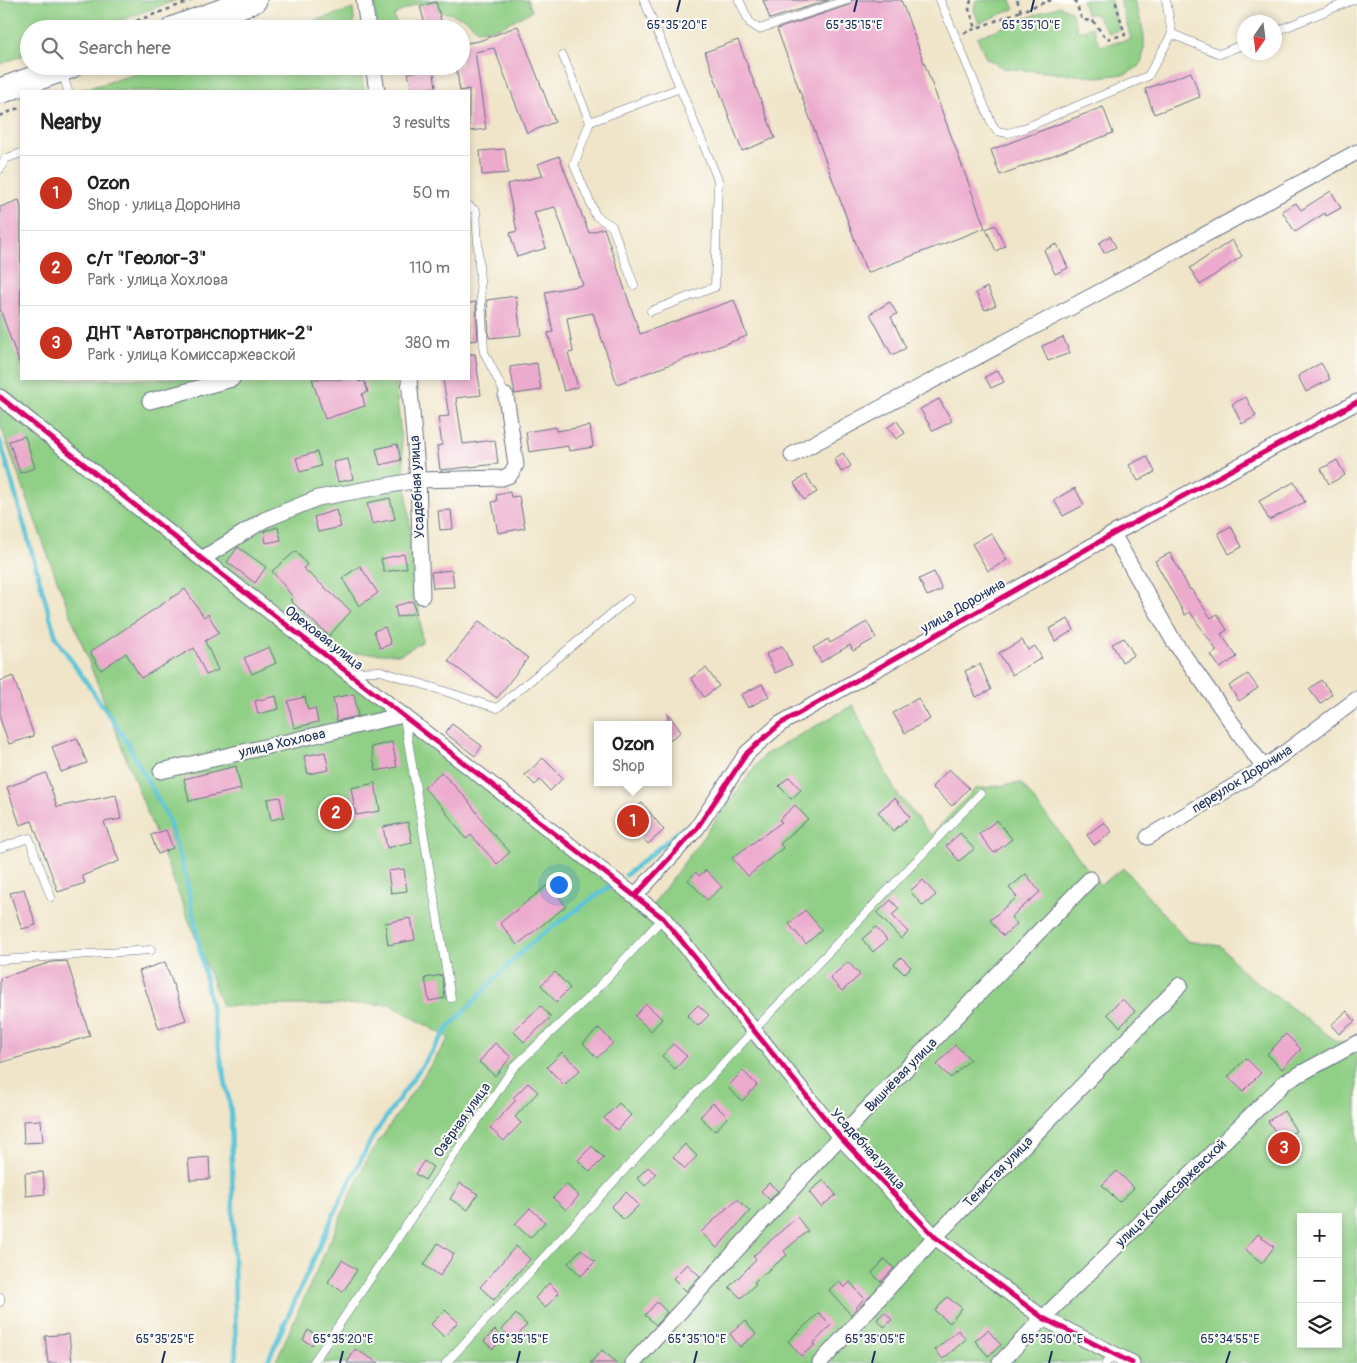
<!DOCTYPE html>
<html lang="en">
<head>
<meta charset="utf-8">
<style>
	body { margin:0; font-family:Pangolin,sans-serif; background:#f2f2f2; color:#222 }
	.controls { position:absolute; right:15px; bottom:15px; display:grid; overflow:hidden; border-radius:0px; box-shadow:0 2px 8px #0003 }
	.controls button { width:45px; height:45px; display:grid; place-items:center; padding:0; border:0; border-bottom:1px solid #e0e0e0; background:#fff; color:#222; font:25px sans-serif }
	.compass { position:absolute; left:1237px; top:15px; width:45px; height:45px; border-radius:50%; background:#fff; box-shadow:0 2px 8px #0003; rotate:194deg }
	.you { position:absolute; left:558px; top:884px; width:18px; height:18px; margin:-12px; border:4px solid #fff; border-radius:50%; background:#1a73e8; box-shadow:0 0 0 8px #1a73e833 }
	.badge { display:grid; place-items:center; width:32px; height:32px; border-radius:50%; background:#c8321e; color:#fff; font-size:16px; font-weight:700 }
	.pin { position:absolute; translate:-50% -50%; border:2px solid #fff; box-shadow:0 1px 5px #0006 }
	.popup { position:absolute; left:594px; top:721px; width:78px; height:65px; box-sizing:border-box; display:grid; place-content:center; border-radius:0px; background:#fff; filter:drop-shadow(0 1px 4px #0005); font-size:16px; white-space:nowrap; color:#767676 }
	.popup b { font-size:19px; color:#222 }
	.popup::after { content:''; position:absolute; left:50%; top:100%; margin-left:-10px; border:10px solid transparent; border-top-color:#fff }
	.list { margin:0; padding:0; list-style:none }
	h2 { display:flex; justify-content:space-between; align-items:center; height:65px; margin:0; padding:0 20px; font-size:21px }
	h2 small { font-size:16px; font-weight:400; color:#767676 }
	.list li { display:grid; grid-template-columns:32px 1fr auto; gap:15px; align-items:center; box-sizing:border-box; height:75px; padding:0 20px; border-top:1px solid #e0e0e0 }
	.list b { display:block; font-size:19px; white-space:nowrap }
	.list p { margin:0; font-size:16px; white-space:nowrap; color:#767676 }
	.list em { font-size:16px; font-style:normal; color:#767676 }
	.icon { flex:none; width:28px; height:28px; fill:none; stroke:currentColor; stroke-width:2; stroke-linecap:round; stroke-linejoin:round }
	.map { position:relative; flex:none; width:1357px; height:1363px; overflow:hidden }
	.search { position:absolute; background:#fff; box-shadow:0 2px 8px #0003; left:20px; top:20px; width:450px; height:55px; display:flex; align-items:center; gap:12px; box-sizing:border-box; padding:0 18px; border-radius:28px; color:#767676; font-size:19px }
	.panel { position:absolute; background:#fff; box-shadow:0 2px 8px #0003; left:20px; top:90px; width:450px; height:290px; border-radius:0px }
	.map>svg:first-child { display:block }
</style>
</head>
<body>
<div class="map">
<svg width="1357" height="1363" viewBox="0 0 1357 1363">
	<rect width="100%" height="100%" fill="#fdfcf7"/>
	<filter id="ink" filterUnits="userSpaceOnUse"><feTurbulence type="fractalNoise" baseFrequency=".02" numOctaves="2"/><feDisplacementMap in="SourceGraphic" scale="10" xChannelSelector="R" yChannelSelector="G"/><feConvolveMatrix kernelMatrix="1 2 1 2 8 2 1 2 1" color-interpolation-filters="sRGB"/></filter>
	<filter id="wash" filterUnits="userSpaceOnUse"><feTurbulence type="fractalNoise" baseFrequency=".0096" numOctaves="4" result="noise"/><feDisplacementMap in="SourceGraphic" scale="20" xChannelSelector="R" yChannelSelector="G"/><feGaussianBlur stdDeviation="1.12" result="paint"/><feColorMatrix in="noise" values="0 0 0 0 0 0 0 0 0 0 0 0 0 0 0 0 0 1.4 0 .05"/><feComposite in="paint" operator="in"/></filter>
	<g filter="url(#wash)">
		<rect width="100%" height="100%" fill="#f0e5c9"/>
		<g fill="#90cf86" stroke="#567f72" fill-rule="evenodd">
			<polygon points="0,0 176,0 97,29 29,29 29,53 0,64"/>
			<polygon points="374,0 528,0 532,11 498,28 477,30 465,18 416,4 394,15 397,29 377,29"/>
			<polygon points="976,0 1011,0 1014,9 979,23 974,10"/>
			<polygon points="1082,0 1111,0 1119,30 1109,33 1095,14 1086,14"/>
			<path d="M1120 0H1134C1142 26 1149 40 1140 66L1126 74 1097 77 1003 68 986 58 977 37 1059 6 1071 11 1078 32 1092 27 1100 46 1131 39Z"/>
			<polygon points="353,9 355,29 287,29"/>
			<polygon points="162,66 360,66 364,91 79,91"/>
			<path d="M21 280V379H395L422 642 401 654 337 653 645 915 764 755 853 705 895 791 931 835 975 789 1021 783 1100 885 1124 868 1187 941 1221 946 1243 972 1336 1041 1357 1045V1363H275L367 1159 449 1038 389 1004 222 1006 53 569 0 424V294ZM1301 1217H1338V1344H1301Z"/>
		</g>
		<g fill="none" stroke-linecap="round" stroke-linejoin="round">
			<g stroke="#5dc5d9" stroke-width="4.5">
				<polyline points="0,440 56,638 124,737 168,818 186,877 231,1111 236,1363"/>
				<polyline points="626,875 684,827"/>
				<polyline points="267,1363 337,1207 373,1136 449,1027 517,956 541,935 610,886"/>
			</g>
		</g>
		<g id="blocks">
			<g fill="#ecaacd">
				<polygon points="763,0 829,0 770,19"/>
				<polygon points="852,0 901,0 985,228 867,273 777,29 849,5"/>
				<polygon points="436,2 442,24 426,28 420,6"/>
				<polygon points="518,26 555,122 527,133 494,48 475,52 486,129 469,131 469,89 460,91 456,66 461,66 461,44 479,41"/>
				<polygon points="738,40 775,138 742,151 705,52"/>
				<polygon points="433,68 436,87 412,91 408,73"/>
				<polygon points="1191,72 1200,97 1154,114 1145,89"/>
				<polygon points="1103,107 1113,133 1000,175 991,150"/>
				<polygon points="505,149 508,173 482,175 480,151"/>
				<polygon points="559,156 589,233 604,228 640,334 734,300 747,336 617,384 593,313 567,318 573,352 568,353 578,387 564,391 548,333 553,332 545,292 583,285 555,207 534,212 546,248 517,257 510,233 517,231 507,184 543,176 538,164"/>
				<polygon points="1331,191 1341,208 1326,216 1325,213 1295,232 1282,211 1296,203 1301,210"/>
				<polygon points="19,200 21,207 20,365 0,309 0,207"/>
				<polygon points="995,225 1005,246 996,251 986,229"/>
				<polygon points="1110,236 1116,247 1104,253 1099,243"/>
				<polygon points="1232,240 1242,256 1200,285 1190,268"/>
				<polygon points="1057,244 1068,268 1055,274 1044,250"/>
				<polygon points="987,287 996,305 985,310 976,293"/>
				<polygon points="516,296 521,335 489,338 487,300"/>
				<polygon points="476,302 478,340 469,341 469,303"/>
				<polygon points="890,302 897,314 891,317 906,348 892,355 870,314"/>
				<polygon points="1063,337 1070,353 1048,361 1042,346"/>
				<polygon points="469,354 475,354 481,395 456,398 463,444 495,440 498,464 440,470 437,446 442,445 438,417 449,416 443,379 469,379"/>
				<polygon points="537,363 541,390 515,394 510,367"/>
				<polygon points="1321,363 1330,379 1306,392 1298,376"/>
				<polygon points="998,370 1004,382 991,388 985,377"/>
				<polygon points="312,379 358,379 359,382 364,380 368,392 362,394 365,406 325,419"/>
				<polygon points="1246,397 1256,416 1242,424 1232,404"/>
				<polygon points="939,399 952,421 933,431 920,409"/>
				<polygon points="897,421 905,433 896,439 888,427"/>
				<polygon points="590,426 593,447 569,451 568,446 529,452 526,432 556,427 556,431"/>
				<polygon points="25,436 35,468 20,473 9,441"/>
				<polygon points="397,444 401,460 380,465 376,449"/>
				<polygon points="317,452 321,466 300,472 296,458"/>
				<polygon points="843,453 851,466 841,472 834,459"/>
				<polygon points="1147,456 1155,472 1138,481 1129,465"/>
				<polygon points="348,459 353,479 338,482 333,462"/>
				<polygon points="1337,460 1345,475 1329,484 1321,469"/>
				<polygon points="806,475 817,492 804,500 794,483"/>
				<polygon points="1294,482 1305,502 1269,520 1259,501"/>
				<polygon points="1075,488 1084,505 1063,516 1054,500"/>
				<polygon points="510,492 511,497 519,496 525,528 498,533 492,502 497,501 496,495"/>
				<polygon points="390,498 395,519 372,524 367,503"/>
				<polygon points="336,510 341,527 318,532 314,517"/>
				<polygon points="451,510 453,529 440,530 438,511"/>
				<polygon points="1231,526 1242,547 1229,554 1218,533"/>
				<polygon points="278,527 281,540 266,543 264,531"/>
				<polygon points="991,533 1007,560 988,571 972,544"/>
				<polygon points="238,547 266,567 255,583 227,562"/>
				<polygon points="296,551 307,565 303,568 351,611 329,636 290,600 293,597 272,571"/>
				<polygon points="1170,553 1190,590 1191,589 1211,618 1217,614 1227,630 1221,634 1237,657 1220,668 1211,655 1217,651 1190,612 1185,615 1155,561"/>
				<polygon points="404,554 407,568 384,572 381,559"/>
				<polygon points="360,566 378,593 359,606 342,578"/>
				<polygon points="452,570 454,587 433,588 431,572"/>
				<polygon points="934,572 942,590 927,596 919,579"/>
				<polygon points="185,589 204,617 208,614 219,633 205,641 218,670 206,675 194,648 141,678 126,653 101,670 90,652"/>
				<polygon points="413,601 416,613 397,617 395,606"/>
				<polygon points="1068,619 1074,630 1055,641 1049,629"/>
				<polygon points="479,621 528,658 497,698 448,661"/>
				<polygon points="867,622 876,638 853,651 850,645 821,662 813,648 828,639 830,643"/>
				<polygon points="385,627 391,644 380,648 374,631"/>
				<polygon points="1124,638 1134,655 1122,662 1112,644"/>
				<polygon points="1022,640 1028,650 1035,646 1042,658 1012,675 999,653"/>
				<polygon points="782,646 792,665 775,673 766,654"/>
				<polygon points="269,647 276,663 252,674 244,658"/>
				<polygon points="980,664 991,690 976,697 965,671"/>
				<polygon points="706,668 719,686 704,697 691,678"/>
				<polygon points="1248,674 1258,688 1239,701 1229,686"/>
				<polygon points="13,676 34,736 9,744 0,719 0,681"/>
				<polygon points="1321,680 1332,694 1320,704 1309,689"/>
				<polygon points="762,684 769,696 748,708 741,695"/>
				<polygon points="354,694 358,716 337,721 333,698"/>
				<polygon points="276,696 279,709 258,714 255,701"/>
				<polygon points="305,697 308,710 315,708 318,722 294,728 288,701"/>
				<polygon points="918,698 930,719 905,733 893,713"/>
				<polygon points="668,713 681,732 668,741"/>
				<polygon points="452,724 482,746 475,756 445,733"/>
				<polygon points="77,738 87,763 61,772 52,747"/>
				<polygon points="392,742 397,767 376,771 371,747"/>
				<polygon points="325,752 329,770 308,774 304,756"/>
				<polygon points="543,758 563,778 550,791 540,780 535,785 525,775"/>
				<polygon points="236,766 241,789 189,801 184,779"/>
				<polygon points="949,769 969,788 952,806 932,787"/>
				<polygon points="441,772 467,799 488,828 510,852 497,864 471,835 466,839 442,807 424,788"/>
				<polygon points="46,773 57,807 116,795 121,819 104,822 119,861 82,876 85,883 58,892 32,821 20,825 7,787"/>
				<polygon points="789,777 801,790 791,799 779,786"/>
				<polygon points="375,783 380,811 356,815 351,788"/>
				<polygon points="280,797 284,817 271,820 267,799"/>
				<polygon points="895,798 910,817 893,831 878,812"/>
				<polygon points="642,803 664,830 648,844 625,816"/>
				<polygon points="795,805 808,819 780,844 783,848 748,876 732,858 782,822 779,820"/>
				<polygon points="997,820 1012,839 994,853 979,834"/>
				<polygon points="408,822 412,842 387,848 383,827"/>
				<polygon points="1104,822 1112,832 1094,845 1087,835"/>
				<polygon points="166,830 173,848 158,854 151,835"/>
				<polygon points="960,833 974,849 959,861 946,846"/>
				<polygon points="404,869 407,891 391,893 388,871"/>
				<polygon points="706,870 722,887 707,900 688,880 696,872 699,876"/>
				<polygon points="1026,874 1040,892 1011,917 1017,924 1003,936 990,920 1017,897 1009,888"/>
				<polygon points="923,880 936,895 923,906 910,891"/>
				<polygon points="549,884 566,906 517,945 500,923"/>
				<polygon points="24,889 36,925 22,929 10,893"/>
				<polygon points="891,900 899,909 892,915 908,932 901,939 877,913"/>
				<polygon points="805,910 822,930 806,944 789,924"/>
				<polygon points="411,918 415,940 388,945 385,923"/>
				<polygon points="876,927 887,940 873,952 862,939"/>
				<polygon points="901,957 911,967 904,974 894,964"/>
				<polygon points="67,961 90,1036 0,1063 0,978 52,962"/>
				<polygon points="165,962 186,1020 159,1029 139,971"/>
				<polygon points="848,962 860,975 842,991 830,978"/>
				<polygon points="555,972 570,988 556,1002 541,985"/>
				<polygon points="442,975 445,998 429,1001 425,978"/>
				<polygon points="1122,999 1135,1011 1120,1027 1107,1014"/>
				<polygon points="646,1004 662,1019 651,1031 635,1016"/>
				<polygon points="698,1005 709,1015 698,1026 687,1016"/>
				<polygon points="541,1006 551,1017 524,1042 513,1031"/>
				<polygon points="1347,1011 1355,1021 1339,1034 1331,1025"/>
				<polygon points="599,1028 613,1043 597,1058 583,1043"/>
				<polygon points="1286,1034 1301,1049 1282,1069 1267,1054"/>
				<polygon points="495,1043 511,1057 495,1076 479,1062"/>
				<polygon points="673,1044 687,1056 675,1069 662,1056"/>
				<polygon points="955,1045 970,1059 951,1078 937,1065"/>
				<polygon points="562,1052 580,1070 564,1085 547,1067"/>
				<polygon points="1246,1058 1261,1073 1243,1091 1228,1077"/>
				<polygon points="743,1071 757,1085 742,1101 727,1087"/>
				<polygon points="528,1083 538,1092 515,1117 521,1123 504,1141 490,1128 516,1100 513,1098"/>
				<polygon points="619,1103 631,1115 617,1130 604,1118"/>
				<polygon points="713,1103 728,1117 715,1131 700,1117"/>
				<polygon points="1284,1111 1296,1131 1281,1140 1268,1121"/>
				<polygon points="41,1120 43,1142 24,1143 23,1121"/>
				<polygon points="685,1144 697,1156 685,1169 673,1157"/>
				<polygon points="592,1146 604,1158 590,1172 578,1160"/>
				<polygon points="209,1157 210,1179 190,1180 188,1159"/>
				<polygon points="424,1161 433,1167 425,1180 415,1174"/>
				<polygon points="648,1167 656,1174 645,1186 637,1178"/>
				<polygon points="1117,1171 1134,1188 1119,1202 1102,1185"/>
				<polygon points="43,1172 45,1194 26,1196 25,1173"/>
				<polygon points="824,1180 836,1195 821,1207 809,1192"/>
				<polygon points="460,1183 478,1194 468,1210 450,1199"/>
				<polygon points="769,1183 778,1191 770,1200 761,1191"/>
				<polygon points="566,1184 579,1196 566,1210 553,1198"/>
				<polygon points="626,1192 639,1205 624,1220 611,1207"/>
				<polygon points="737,1199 750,1211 717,1248 701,1232"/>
				<polygon points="530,1208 545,1222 530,1238 515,1224"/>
				<polygon points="797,1217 808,1231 784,1251 787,1255 754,1282 756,1284 741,1298 729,1287 756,1260 753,1256"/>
				<polygon points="1258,1234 1274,1247 1262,1263 1245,1249"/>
				<polygon points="438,1243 454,1254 440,1276 424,1265"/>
				<polygon points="516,1246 530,1259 494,1300 480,1287"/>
				<polygon points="581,1249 595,1262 581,1276 568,1263"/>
				<polygon points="885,1259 894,1268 881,1282 872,1273"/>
				<polygon points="342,1260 357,1270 343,1292 328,1282"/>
				<polygon points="687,1264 700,1276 686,1291 673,1278"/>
				<polygon points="839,1281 844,1288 850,1282 864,1298 851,1315 829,1290"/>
				<polygon points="549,1283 559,1293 545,1308 535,1298"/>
				<polygon points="947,1297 962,1308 950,1323 935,1311"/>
				<polygon points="657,1302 667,1312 656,1325 645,1315"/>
				<polygon points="445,1310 458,1322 444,1337 431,1324"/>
				<polygon points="885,1312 892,1320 884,1327 877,1319"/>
				<polygon points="819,1313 831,1325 813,1344 815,1345 801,1356 788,1341"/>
				<polygon points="516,1314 527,1325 513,1340 502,1330"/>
				<polygon points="745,1321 756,1334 740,1347 730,1334"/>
				<polygon points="308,1330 318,1336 312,1345 303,1340"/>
				<polygon points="495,1330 503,1338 493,1349 484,1341"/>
				<polygon points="958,1330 966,1339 943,1359 935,1350"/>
				<polygon points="988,1330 1001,1345 988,1356 975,1341"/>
				<polygon points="69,1334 72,1363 48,1363 45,1336"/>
				<polygon points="355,1349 379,1363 347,1363"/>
				<polygon points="602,1350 617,1363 590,1363"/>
			</g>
		</g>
	</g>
	<g filter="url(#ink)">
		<use href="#blocks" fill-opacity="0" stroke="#666f83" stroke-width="1"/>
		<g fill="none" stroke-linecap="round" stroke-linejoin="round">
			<defs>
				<g id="service">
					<polyline points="644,0 718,180 715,287 651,311"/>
					<polyline points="739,0 750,23 759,29 847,0"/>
					<polyline points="940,0 992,124 997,131 1008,133 1020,130 1148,76 1172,34 1166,0"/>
					<polyline points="1274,32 1353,0"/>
					<polyline points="1172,34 1220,54 1244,44"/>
					<polyline points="563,56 590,122 680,88"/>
					<polyline points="62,71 68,91"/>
					<polyline points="590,122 574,165 596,216 612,226 634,285"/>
					<polyline points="0,169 5,159 21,153"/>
					<polyline points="469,206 476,211 484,352 506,396"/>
					<polyline points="284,621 293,613"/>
					<polyline points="349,672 381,671 497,708 629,599"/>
					<polyline points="404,717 451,998"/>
					<polyline points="0,848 29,838 51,897"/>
					<polyline points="0,960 151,950"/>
					<polyline points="0,1297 0,1302"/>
					<polyline points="313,1363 513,1068 595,991 663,918"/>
					<polyline points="446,1363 754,1030 980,794"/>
					<polyline points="1106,1363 1114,1355"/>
				</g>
				<g id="minor">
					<polyline points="364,0 368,29"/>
					<polyline points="373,66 377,91"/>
					<polyline points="409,379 418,480 422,596"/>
					<polyline points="0,397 202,559 663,918 840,1137 935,1237 1043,1318 1132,1363"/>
					<polyline points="150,401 232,379"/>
					<polyline points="792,455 1094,295 1357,152"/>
					<polyline points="1113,534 1173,640 1264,768"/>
					<polyline points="202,559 264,520 318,498 418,480 502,478 510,475 516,465 506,396"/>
					<polyline points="161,771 403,715"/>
					<polyline points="1148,837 1264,768 1357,699"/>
					<polyline points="635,896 697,828 747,753 780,724 1113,534 1357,402"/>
					<polyline points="633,1363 840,1137 1090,879"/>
					<polyline points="820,1363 935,1237 1180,985"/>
					<polyline points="1000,1363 1043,1318 1285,1082 1357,1043"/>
				</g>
				<g id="primary">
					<polyline points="174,29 254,0"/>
					<polyline points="0,91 70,66"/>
				</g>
			</defs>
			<use href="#service" stroke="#666f83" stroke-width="9"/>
			<use href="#minor" stroke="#666f83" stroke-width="17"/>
			<use href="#primary" stroke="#666f83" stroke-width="27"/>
			<g stroke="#666f83" stroke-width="2.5" stroke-dasharray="4 4" stroke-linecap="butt">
				<polyline points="971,0 969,9 976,28"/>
				<polyline points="1017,0 1021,11 1051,0"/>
				<polyline points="1075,0 1082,20 1093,21 1106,39 1125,35 1115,0"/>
				<polyline points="114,29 193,0"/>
				<polyline points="964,33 1021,11"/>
				<polyline points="0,116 21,107"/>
			</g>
			<use href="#service" stroke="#fff" stroke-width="8"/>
			<use href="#minor" stroke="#fff" stroke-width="15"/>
			<use href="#primary" stroke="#fff" stroke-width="25"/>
			<defs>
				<g id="cycleway">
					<polyline points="0,397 202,559 663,918 840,1137 935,1237 1043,1318 1132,1363"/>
					<polyline points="635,896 697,828 747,753 780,724 1113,534 1357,402"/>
				</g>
			</defs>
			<use href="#cycleway" stroke="#fdfcf7" stroke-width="8"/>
			<use href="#cycleway" stroke="#d6006c" stroke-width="5"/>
		</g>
	</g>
	<path fill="none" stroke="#1b2f5e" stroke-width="2" d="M677 12 680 0M854 12 857 0M1031 12 1034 0M162 1363 165 1351M340 1363 343 1351M517 1363 520 1351M694 1363 697 1351M872 1363 875 1351M1049 1363 1052 1351M1226 1363 1230 1351"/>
	<g text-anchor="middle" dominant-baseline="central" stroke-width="4" stroke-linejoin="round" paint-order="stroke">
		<g font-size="14" fill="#1b2f5e" stroke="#fdfcf7">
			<text transform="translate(417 487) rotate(-93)">Усадебная улица</text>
			<text transform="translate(963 606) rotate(-30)">улица Доронина</text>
			<text transform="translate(324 638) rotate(38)">Ореховая улица</text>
			<text transform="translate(282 743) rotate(-13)">улица Хохлова</text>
			<text transform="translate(1242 779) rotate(-32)">переулок Доронина</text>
			<text transform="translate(901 1075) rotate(-46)">Вишнёвая улица</text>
			<text transform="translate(462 1120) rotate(-55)">Озёрная улица</text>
			<text transform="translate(868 1149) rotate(48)">Усадебная улица</text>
			<text transform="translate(998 1172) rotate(-46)">Тенистая улица</text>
			<text transform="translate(1171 1193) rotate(-44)">улица Комиссаржевской</text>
		</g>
	</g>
	<g font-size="12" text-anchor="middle" fill="#1b2f5e" stroke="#fdfcf7" stroke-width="4" stroke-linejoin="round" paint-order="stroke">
		<text x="677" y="29">65°35'20"E</text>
		<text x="854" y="29">65°35'15"E</text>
		<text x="1031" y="29">65°35'10"E</text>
		<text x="165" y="1343">65°35'25"E</text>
		<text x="343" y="1343">65°35'20"E</text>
		<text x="520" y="1343">65°35'15"E</text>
		<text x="697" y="1343">65°35'10"E</text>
		<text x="875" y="1343">65°35'05"E</text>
		<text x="1052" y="1343">65°35'00"E</text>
		<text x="1230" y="1343">65°34'55"E</text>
	</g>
</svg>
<div class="controls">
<button>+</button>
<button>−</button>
<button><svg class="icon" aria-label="layers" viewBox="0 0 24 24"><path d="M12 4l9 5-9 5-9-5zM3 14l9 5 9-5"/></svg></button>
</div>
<svg class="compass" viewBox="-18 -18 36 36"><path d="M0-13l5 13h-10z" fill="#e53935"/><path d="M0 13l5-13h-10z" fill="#767676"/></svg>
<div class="you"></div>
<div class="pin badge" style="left:633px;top:821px">1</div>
<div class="popup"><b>Ozon</b>Shop</div>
<div class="pin badge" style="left:336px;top:813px">2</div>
<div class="pin badge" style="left:1284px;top:1148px">3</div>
<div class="search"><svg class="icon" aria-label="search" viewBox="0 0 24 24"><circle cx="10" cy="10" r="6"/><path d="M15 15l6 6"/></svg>Search here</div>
<section class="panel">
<h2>Nearby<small>3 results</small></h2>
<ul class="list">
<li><span class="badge">1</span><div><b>Ozon</b><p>Shop · улица Доронина</p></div><em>50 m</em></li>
<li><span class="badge">2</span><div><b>с/т &quot;Геолог-3&quot;</b><p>Park · улица Хохлова</p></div><em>110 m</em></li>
<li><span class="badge">3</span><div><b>ДНТ &quot;Автотранспортник-2&quot;</b><p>Park · улица Комиссаржевской</p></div><em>380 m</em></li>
</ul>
</section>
</div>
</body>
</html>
